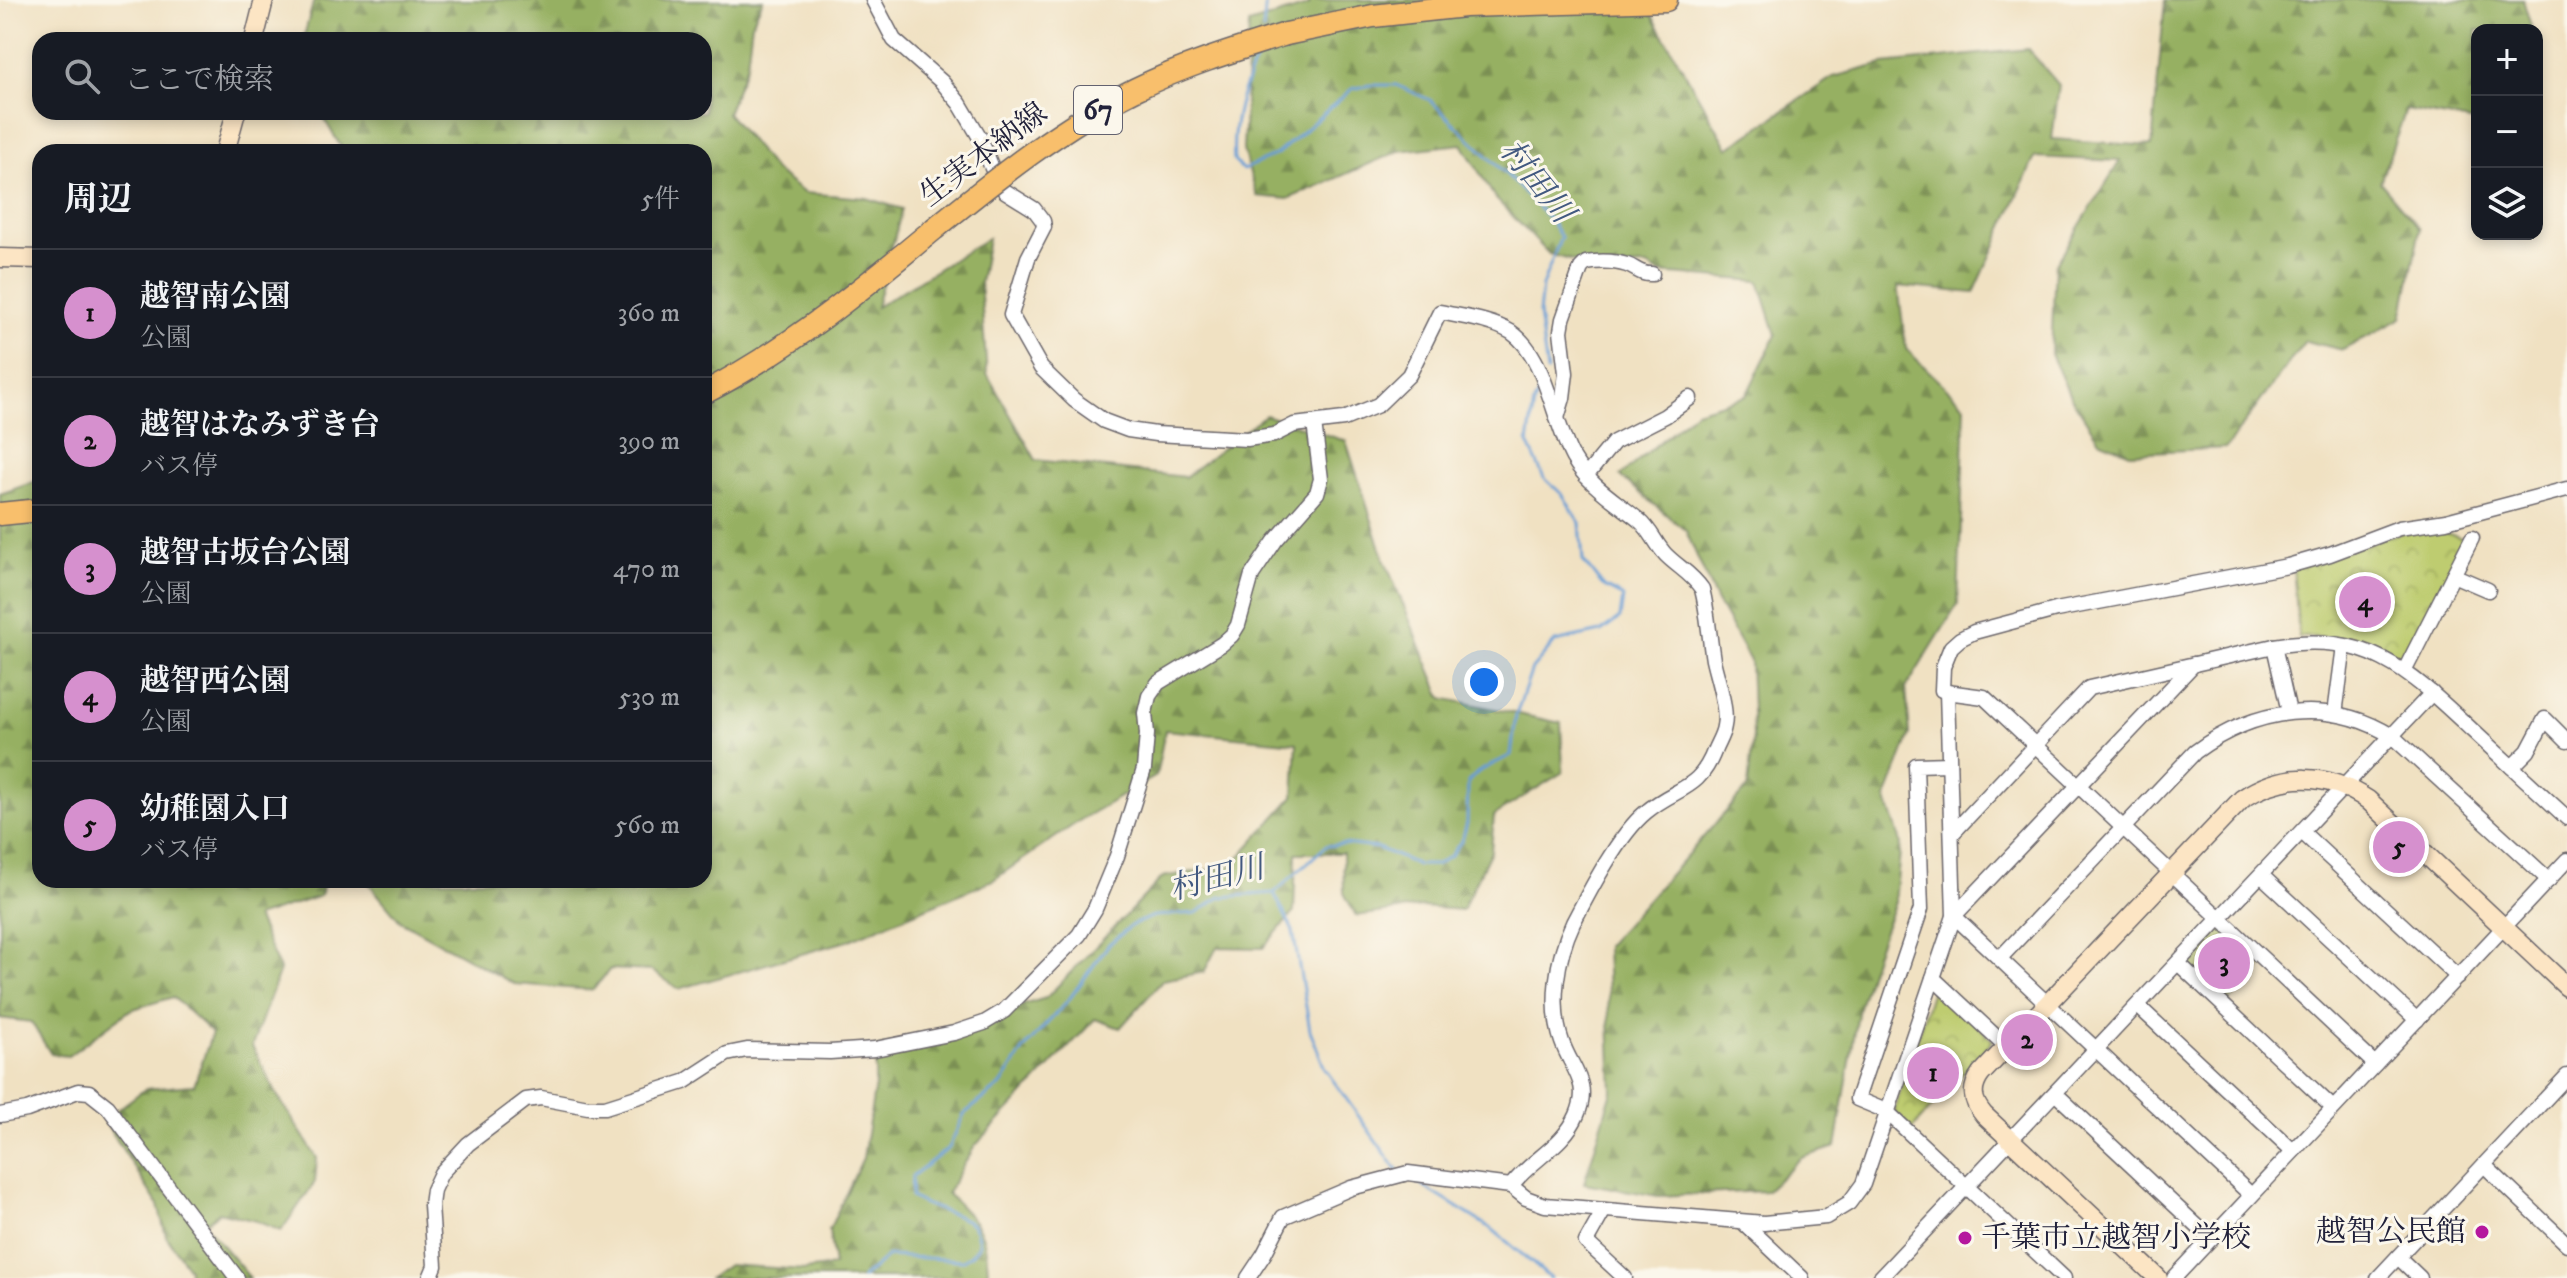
<!DOCTYPE html>
<html lang="ja">
<head>
<meta charset="utf-8">
<style>
	body { margin:0; font-family:"IM FELL DW Pica","Noto Serif JP",serif; background:#242831; color:#f1f3f6 }
	.controls { position:absolute; right:24px; top:24px; display:grid; overflow:hidden; border-radius:16px; box-shadow:0 4px 12px #0003 }
	.controls button { width:72px; height:72px; display:grid; place-items:center; padding:0; border:0; border-bottom:2px solid #363941; background:#171b24; color:#f1f3f6; font:40px sans-serif }
	.you { position:absolute; left:1484px; top:682px; width:28px; height:28px; margin:-20px; border:6px solid #fff; border-radius:50%; background:#1a73e8; box-shadow:0 0 0 12px #1a73e833 }
	.badge { display:grid; place-items:center; width:52px; height:52px; border-radius:50%; background:#d690ce; color:#111; font-size:26px; font-weight:700 }
	.pin { position:absolute; translate:-50% -50%; border:4px solid #fff; box-shadow:0 2px 8px #0006 }
	.list { margin:0; padding:0; list-style:none }
	h2 { display:flex; justify-content:space-between; align-items:center; height:104px; margin:0; padding:0 32px; font-size:34px }
	h2 small { font-size:26px; font-weight:400; color:#9ea1a6 }
	.list li { display:grid; grid-template-columns:52px 1fr auto; gap:24px; align-items:center; box-sizing:border-box; height:128px; padding:0 32px; border-top:2px solid #363941 }
	.list b { display:block; font-size:30px; white-space:nowrap }
	.list p { margin:0; font-size:26px; white-space:nowrap; color:#9ea1a6 }
	.list em { font-size:26px; font-style:normal; color:#9ea1a6 }
	.icon { flex:none; width:44px; height:44px; fill:none; stroke:currentColor; stroke-width:2; stroke-linecap:round; stroke-linejoin:round }
	.map { position:relative; flex:none; width:2567px; height:1278px; overflow:hidden }
	.search { position:absolute; background:#171b24; box-shadow:0 4px 12px #0003; left:32px; top:32px; width:680px; height:88px; display:flex; align-items:center; gap:20px; box-sizing:border-box; padding:0 28px; border-radius:24px; color:#9ea1a6; font-size:30px }
	.panel { position:absolute; background:#171b24; box-shadow:0 4px 12px #0003; left:32px; top:144px; width:680px; height:744px; border-radius:24px }
	.map>svg:first-child { display:block }
</style>
</head>
<body>
<div class="map">
<svg width="2567" height="1278" viewBox="0 0 2567 1278">
	<defs>
		<pattern id="forest-firs" width="22" height="20" patternUnits="userSpaceOnUse" patternTransform="scale(2)"><rect width="22" height="20" fill="#96b062"/><path d="M5 1l3.5 6h-7zM16 11l3.5 6h-7z" fill="#7a8f52"/></pattern>
		<pattern id="park-crowns" width="20" height="18" patternUnits="userSpaceOnUse" patternTransform="scale(2)"><rect width="20" height="18" fill="#becc6f"/><path d="M2 6a3 3 0 1 1 6 0M12 15a3 3 0 1 1 6 0" fill="none" stroke="#a3af61"/></pattern>
	</defs>
	<rect width="100%" height="100%" fill="#fbf7ec"/>
	<filter id="ink" filterUnits="userSpaceOnUse"><feTurbulence type="fractalNoise" baseFrequency=".0125" numOctaves="2"/><feDisplacementMap in="SourceGraphic" scale="16" xChannelSelector="R" yChannelSelector="G"/><feConvolveMatrix kernelMatrix="1 2 1 2 8 2 1 2 1" color-interpolation-filters="sRGB"/></filter>
	<filter id="wash" filterUnits="userSpaceOnUse"><feTurbulence type="fractalNoise" baseFrequency=".006" numOctaves="4" result="noise"/><feDisplacementMap in="SourceGraphic" scale="32" xChannelSelector="R" yChannelSelector="G"/><feGaussianBlur stdDeviation="1.8" result="paint"/><feColorMatrix in="noise" values="0 0 0 0 0 0 0 0 0 0 0 0 0 0 0 0 0 1.4 0 .05"/><feComposite in="paint" operator="in"/></filter>
	<g filter="url(#wash)">
		<rect width="100%" height="100%" fill="#f0e1c2"/>
		<g fill="url(#forest-firs)" stroke="#5c694e" stroke-width="2">
			<path d="M314 0H763L752 23 747 64 727 113 774 170 804 193 866 198 902 209 876 307 988 238 980 283 987 374 1036 460 1185 477 1265 415 1346 441 1385 561 1442 698 1561 723 1563 772 1494 815 1491 851 1462 910 1421 907 1356 916 1344 893 1343 853H1296L1294 912 1263 948 1217 947 1204 972 1163 980 1120 1028 1095 1019 975 1146 947 1193C977 1224 986 1227 988 1272L975 1278H710L728 1265 805 1270 834 1266 829 1230 863 1158 875 1085V1049L1046 998 1163 877 1231 866 1294 796 1297 743 1165 730 1156 776 1085 817 993 880 847 941 679 989 652 971 610 969 593 990 514 984 400 921 366 880H704V152H344L320 112H704V40H303Z"/>
			<polygon points="1307,0 1675,0 1652,15 1728,148 1833,77 1883,64 2028,49 2059,85 2052,139 2152,146 2165,0 2523,0 2532,30 2477,30 2477,122 2406,110 2380,182 2420,229 2402,318 2343,350 2305,341 2226,448 2130,453 2099,440 2070,396 2051,354 2055,265 2120,161 2035,157 1974,293 1898,286 1906,349 1965,406 1958,604 1906,688 1910,734 1886,798 1901,842 1895,902 1876,952 1859,1007 1836,1147 1801,1158 1766,1191 1658,1196 1584,1183 1612,1091 1606,946 1748,787 1753,736 1750,661 1716,600 1686,531 1620,476 1696,411 1746,396 1776,335 1759,281 1659,273 1647,266 1600,268 1549,254 1495,198 1462,144 1399,151 1288,199 1257,196 1243,150 1249,24 1310,5"/>
			<polygon points="40,480 40,880 324,880 320,896 256,917 280,970 252,1046 277,1095 317,1158 315,1182 281,1231 256,1221 219,1212 204,1224 250,1278 188,1278 189,1269 166,1236 158,1205 104,1120 145,1089 194,1085 212,1033 173,997 130,1010 68,1056 51,1054 31,1022 0,1018 0,494"/>
		</g>
		<g fill="url(#park-crowns)" stroke="#707755" stroke-width="2">
			<path d="M2430 528 2462 538 2464 544 2406 658 2396 660C2364 642 2335 637 2299 637L2293 567 2400 533Z"/>
			<polygon points="2218,923 2263,966 2228,1003 2185,960"/>
			<polygon points="1932,990 1939,990 1993,1040 1912,1129 1894,1112"/>
		</g>
		<g fill="none" stroke-linecap="round" stroke-linejoin="round">
			<g stroke="#689dd4" stroke-width="3">
				<polyline points="1263,30 1266,0"/>
				<path d="M1259 53C1242 88 1231 122 1234 161L1243 170 1277 154 1352 89 1370 85H1396L1430 100 1510 178 1550 220 1561 237 1542 286 1539 314 1547 372"/>
				<polyline points="1274,893 1293,931 1310,1030 1325,1069 1397,1170"/>
				<polyline points="1413,1180 1492,1229 1550,1278"/>
				<path d="M862 1278 888 1256 963 1260 971 1255 979 1245C978 1237 977 1227 969 1222 954 1212 931 1210 911 1197L912 1176 949 1148 964 1114 1001 1085 1024 1049 1070 998 1109 944 1132 925 1154 916 1196 913 1221 897 1274 893 1326 846 1344 844 1378 848 1418 865H1436L1451 855 1462 840 1467 823 1468 782 1478 772 1511 755 1516 715 1532 669 1555 642 1601 632 1620 618 1623 597 1604 587 1583 561 1580 523 1563 495 1544 478 1528 443 1534 403 1541 387"/>
			</g>
		</g>
	</g>
	<g filter="url(#ink)">
		<g fill="none" stroke-linecap="round" stroke-linejoin="round">
			<defs>
				<g id="street">
					<path d="M873 0 894 40 942 82 960 104 979 136 996 178 1005 191 1034 209 1043 221 1044 227 1028 258 1011 315 1041 368 1074 400 1104 421 1128 430 1156 434 1247 439 1274 435 1294 425 1344 419 1378 405 1409 375 1440 312C1463 317 1491 320 1511 332 1546 355 1553 422 1573 458 1589 486 1616 501 1640 521 1651 530 1656 545 1666 555 1678 567 1692 574 1702 589 1708 612 1709 636 1713 660 1717 678 1728 710 1724 726 1723 734 1718 742 1715 749 1699 792 1677 786 1646 812 1619 834 1589 892 1573 923 1557 957 1549 1005 1562 1042 1572 1070 1591 1083 1577 1115 1563 1147 1531 1159 1511 1186"/>
					<path d="M1557 418 1563 398 1566 373 1561 331 1563 319 1581 268 1586 263C1598 261 1614 261 1627 265 1636 268 1641 275 1652 274"/>
					<polyline points="1586,476 1614,442 1665,416 1690,398"/>
					<polyline points="2453,575 2488,590"/>
					<polyline points="2274,646 2289,712"/>
					<polyline points="2194,664 1954,916 2251,1195"/>
					<polyline points="2405,670 2472,538"/>
					<polyline points="1947,692 1942,690 1943,667 1951,647 1960,639 1974,632 2056,610 2288,566 2330,554 2399,528 2446,521 2567,489"/>
					<polyline points="2335,714 2344,646"/>
					<polyline points="1949,764 1916,765 1921,909 1857,1099 1886,1111 2064,1278"/>
					<polyline points="2512,767 2528,751 2545,719 2567,741"/>
					<polyline points="2302,832 2458,977"/>
					<path d="M1952 834 2089 688 2274 646C2368 630 2409 671 2473 731 2504 760 2536 789 2567 818"/>
					<polyline points="2261,875 2417,1020"/>
					<path d="M2000 958 2195 752C2253 709 2328 696 2392 736L2549 880"/>
					<polyline points="2178,963 2333,1108"/>
					<polyline points="1933,978 2007,1047"/>
					<polyline points="2138,1006 2293,1151"/>
					<polyline points="2056,1094 2211,1239"/>
					<polyline points="0,1115 27,1110 78,1091 89,1092 108,1107 237,1278"/>
					<polyline points="2484,1165 2567,1244"/>
					<polyline points="1604,1210 1586,1242 1625,1278"/>
					<polyline points="1745,1224 1802,1278"/>
					<polyline points="2398,1257 2420,1278"/>
					<polyline points="430,1278 435,1266 431,1205 433,1190 441,1173 468,1144 526,1100 541,1098 588,1107 605,1107 684,1082 727,1054 747,1050 830,1052 875,1049 954,1033 984,1023 1004,1011 1079,935 1095,909 1117,856 1144,769 1147,734 1145,713 1149,696 1158,683 1222,644 1232,635 1238,625 1252,575 1275,541 1317,493 1321,479 1314,423"/>
					<polyline points="1248,1278 1264,1254 1283,1217 1351,1188 1408,1173 1511,1186 1526,1198 1545,1205 1764,1223 1826,1217 1849,1203 1863,1184 1954,916 1947,692 1984,697 2375,1064"/>
					<polyline points="1880,1278 2432,693"/>
					<polyline points="2174,1278 2567,860"/>
					<polyline points="2378,1278 2567,1076"/>
				</g>
				<g id="secondary">
					<polyline points="254,40 264,0"/>
					<polyline points="225,152 236,112"/>
					<polyline points="0,258 40,259"/>
					<path d="M2158 1278 1984 1115C1972 1101 1970 1089 1981 1074L2242 799C2283 772 2327 772 2368 800L2567 987"/>
				</g>
				<g id="primary">
					<polyline points="1286,34 1373,16 1464,6 1666,0"/>
					<path d="M704 393C789 349 861 290 934 229"/>
					<polyline points="0,514 40,510"/>
				</g>
			</defs>
			<use href="#street" stroke="#6a656a" stroke-width="17"/>
			<use href="#secondary" stroke="#6a656a" stroke-width="21"/>
			<use href="#primary" stroke="#6a656a" stroke-width="25"/>
			<use href="#street" stroke="#fff" stroke-width="14"/>
			<use href="#secondary" stroke="#fce5c4" stroke-width="18"/>
			<use href="#primary" stroke="#f8bf6c" stroke-width="22"/>
			<defs>
				<path id="primary-bridge" d="M934 229C998 177 1062 126 1136 89 1183 66 1235 50 1286 34"/>
			</defs>
			<use href="#primary-bridge" stroke="#6a656a" stroke-width="25" stroke-linecap="butt"/>
			<use href="#primary-bridge" stroke="#f8bf6c" stroke-width="22"/>
		</g>
	</g>
	<g fill="#b5179e" stroke="#fbf7ec" stroke-width="3">
		<circle cx="2482" cy="1232" r="8"/>
		<circle cx="1965" cy="1238" r="8"/>
	</g>
	<g text-anchor="middle" dominant-baseline="central" stroke-width="6" stroke-linejoin="round" paint-order="stroke">
		<rect fill="#fbf7ec" stroke="#636270" stroke-width="2" x="1074" y="86" width="48" height="48" rx="6"/>
		<g font-size="28" font-weight="bold" fill="#22223b">
			<text x="1098" y="110">67</text>
		</g>
		<g font-size="30" fill="#22223b" stroke="#fbf7ec">
			<text transform="translate(984 155) rotate(-37)">生実本納線</text>
		</g>
		<g font-size="30" fill="#22223b" stroke="#fbf7ec" text-anchor="end">
			<text x="2466" y="1232">越智公民館</text>
			<text x="1981" y="1238" text-anchor="start">千葉市立越智小学校</text>
		</g>
		<g font-size="32" font-style="italic" fill="#425980" stroke="#fbf7ec">
			<text transform="translate(1536 182) rotate(51)">村田川</text>
			<text transform="translate(1217 879) rotate(-14)">村田川</text>
		</g>
	</g>
</svg>
<div class="controls">
<button>+</button>
<button>−</button>
<button><svg class="icon" aria-label="layers" viewBox="0 0 24 24"><path d="M12 4l9 5-9 5-9-5zM3 14l9 5 9-5"/></svg></button>
</div>
<div class="you"></div>
<div class="pin badge" style="left:1933px;top:1073px">1</div>
<div class="pin badge" style="left:2027px;top:1040px">2</div>
<div class="pin badge" style="left:2224px;top:963px">3</div>
<div class="pin badge" style="left:2365px;top:602px">4</div>
<div class="pin badge" style="left:2399px;top:847px">5</div>
<div class="search"><svg class="icon" aria-label="search" viewBox="0 0 24 24"><circle cx="10" cy="10" r="6"/><path d="M15 15l6 6"/></svg>ここで検索</div>
<section class="panel">
<h2>周辺<small>5件</small></h2>
<ul class="list">
<li><span class="badge">1</span><div><b>越智南公園</b><p>公園</p></div><em>360 m</em></li>
<li><span class="badge">2</span><div><b>越智はなみずき台</b><p>バス停</p></div><em>390 m</em></li>
<li><span class="badge">3</span><div><b>越智古坂台公園</b><p>公園</p></div><em>470 m</em></li>
<li><span class="badge">4</span><div><b>越智西公園</b><p>公園</p></div><em>530 m</em></li>
<li><span class="badge">5</span><div><b>幼稚園入口</b><p>バス停</p></div><em>560 m</em></li>
</ul>
</section>
</div>
</body>
</html>
